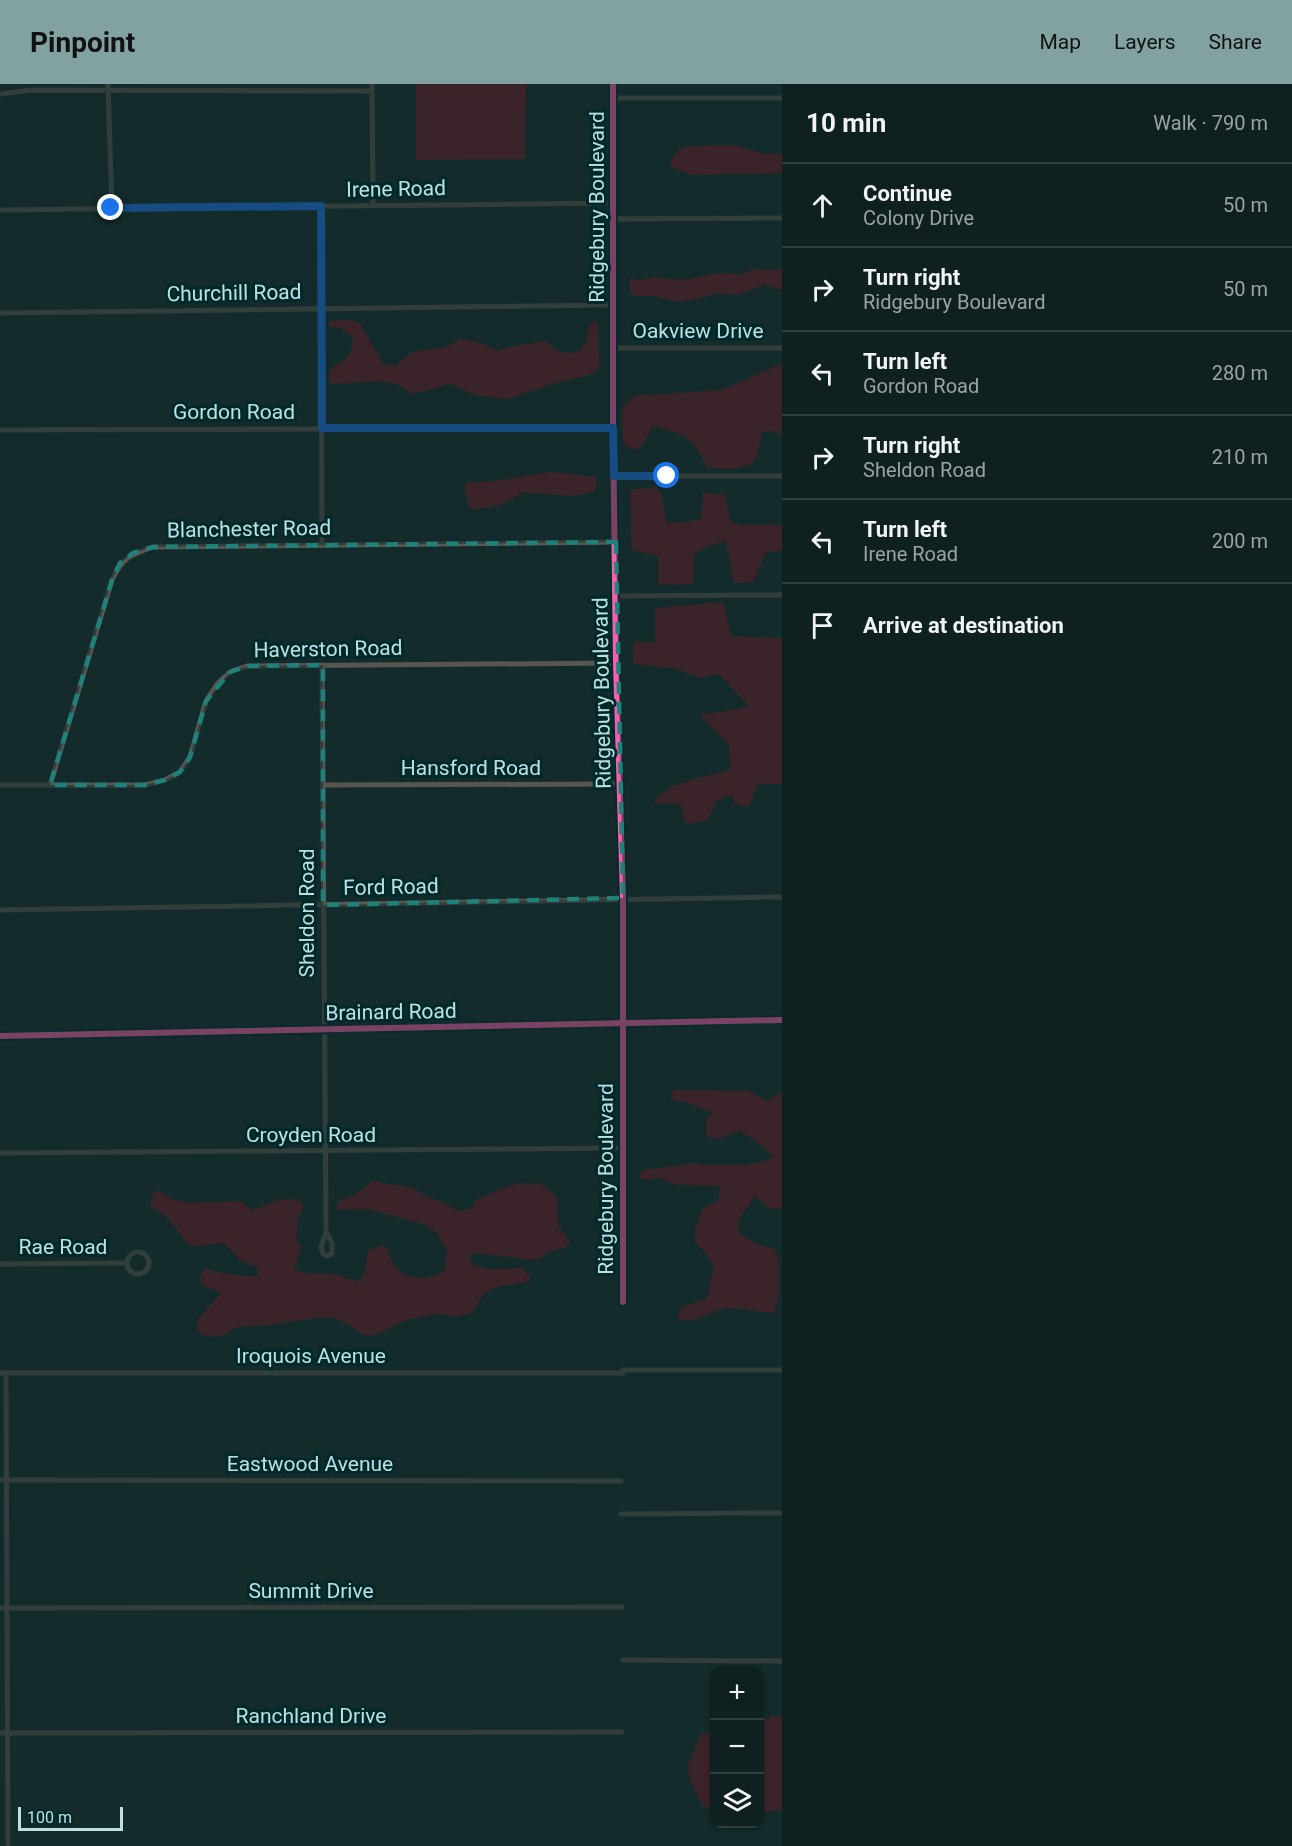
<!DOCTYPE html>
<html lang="en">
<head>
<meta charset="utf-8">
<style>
	body { margin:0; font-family:Roboto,sans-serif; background:#182829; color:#f1f3f6 }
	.controls { position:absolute; right:18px; bottom:18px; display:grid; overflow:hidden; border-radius:12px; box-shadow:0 2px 4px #0004 }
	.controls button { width:54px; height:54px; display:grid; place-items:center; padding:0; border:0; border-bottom:2px solid #2f3e3e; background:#0f2020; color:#f1f3f6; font:30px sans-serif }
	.scale { position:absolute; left:18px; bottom:15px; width:105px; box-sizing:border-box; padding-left:6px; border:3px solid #bde0e1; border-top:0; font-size:16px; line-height:21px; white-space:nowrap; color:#bde0e1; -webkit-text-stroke:4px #00292b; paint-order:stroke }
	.stop { position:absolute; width:18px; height:18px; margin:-14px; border:4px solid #1a73e8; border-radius:50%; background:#fff }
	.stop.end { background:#1a73e8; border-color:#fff; box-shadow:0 2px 6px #0008 }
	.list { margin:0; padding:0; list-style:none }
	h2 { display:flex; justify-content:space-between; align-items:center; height:78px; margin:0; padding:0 24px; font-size:26px }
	h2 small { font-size:20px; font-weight:400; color:#9ba3a5 }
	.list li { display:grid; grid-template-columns:39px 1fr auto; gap:18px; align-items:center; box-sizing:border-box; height:84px; padding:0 24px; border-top:2px solid #2f3e3e }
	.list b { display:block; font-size:22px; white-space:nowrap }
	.list p { margin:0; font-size:20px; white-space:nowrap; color:#9ba3a5 }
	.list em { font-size:20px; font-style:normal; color:#9ba3a5 }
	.icon { flex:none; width:33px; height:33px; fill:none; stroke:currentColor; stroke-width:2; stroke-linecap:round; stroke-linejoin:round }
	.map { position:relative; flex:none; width:782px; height:1762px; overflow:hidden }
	header { display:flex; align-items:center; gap:36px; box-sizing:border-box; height:84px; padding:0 30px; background:#82a1a1; color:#111 }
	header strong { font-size:28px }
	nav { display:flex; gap:33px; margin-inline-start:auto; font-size:21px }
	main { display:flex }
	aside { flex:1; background:#0f2020 }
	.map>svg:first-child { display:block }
</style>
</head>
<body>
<header>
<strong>Pinpoint</strong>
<nav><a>Map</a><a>Layers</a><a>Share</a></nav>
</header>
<main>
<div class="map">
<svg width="782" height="1762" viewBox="0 0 782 1762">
	<rect width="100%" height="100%" fill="#142b2b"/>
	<g fill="#6a1b27">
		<polygon points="416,0 526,0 525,75 416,76"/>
		<polygon points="715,61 734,61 764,70 782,70 782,89 692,91 672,83 670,77 682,63"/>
		<path d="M755 185C765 185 773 187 782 185V206L764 200 739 211 717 209 703 214 678 218 651 212H633L630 205V194L641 196 654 193 683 196 719 189 742 190Z"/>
		<path d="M338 236H349L360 239 383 280 395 282 412 268 446 263 461 255 481 259 497 267 513 262 546 257C556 268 563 271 578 268L586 258 590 240 598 238 599 283 594 290 552 300 507 315 475 311 450 300 413 310 397 300 379 297 331 300 328 293 331 284C349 274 351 273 353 253L340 244 327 243 330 237Z"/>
		<path d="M778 281 782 283V351L772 347 762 348C760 357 759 370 754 377 749 387 717 384 707 384 695 353 683 350 653 342L640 365 631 364 623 359 622 325 634 312 722 306Z"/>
		<path d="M551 388 597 393 595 408 573 412 522 408C505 422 492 424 470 425L465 408 466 399 495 397Z"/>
		<polygon points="656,403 661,409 667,439 687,438 701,435 703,408 725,411 731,438 743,441 782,441 782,466 765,469 753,498 734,499 726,457 709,462 694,470 693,500 658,501 658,472 632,466 630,406"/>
		<path d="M723 518 731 552 782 554V700H758L749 723 734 720 733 711 717 716 707 737 685 740 680 720H653C666 697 707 693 731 686L729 661 700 631 749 623 719 590 699 594 677 585 633 580 634 558H655V524Z"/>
		<path d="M673 1006 749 1007 767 1017 782 1008V1124L769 1125 755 1112 737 1138 740 1150 756 1160 775 1165C782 1179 780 1215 774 1229 757 1229 740 1221 722 1225 704 1229 697 1241 677 1235L681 1224 707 1214 714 1183 705 1168 695 1158V1146L703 1124 719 1116 720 1102 677 1101 660 1094 644 1096 639 1094 642 1086 695 1079 704 1081H744L764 1078 773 1072 753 1055 739 1047 717 1055 706 1052V1036L713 1029 688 1019 671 1016Z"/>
		<path d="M373 1097 413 1104 427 1113 443 1118 458 1127 471 1125 476 1116C495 1108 520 1094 542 1101 547 1103 553 1109 557 1113L558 1143 570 1157 565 1164 550 1167 542 1174 531 1176 476 1169 471 1171 469 1175 474 1182 492 1185 523 1184 531 1196C517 1202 497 1199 485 1209 480 1213 476 1223 472 1229L456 1233 435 1230 406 1236 373 1252 361 1250 348 1240 334 1234H317L268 1241 236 1243 224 1251 210 1253 197 1248 198 1235 221 1209 201 1200 200 1193 205 1184C223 1190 240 1193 258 1192L257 1184 240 1176 224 1159 197 1162 188 1160 165 1131 151 1123 152 1110 158 1106 171 1115 188 1119 240 1117 252 1126 282 1115H298L304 1122 297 1138 296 1156 302 1162 294 1185 305 1189 335 1190 358 1198 365 1189 368 1167 381 1161 387 1164C393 1193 420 1202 444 1187L447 1167 437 1149 423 1140 367 1125 337 1126V1118L356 1110Z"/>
		<polygon points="772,1632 782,1632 782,1726 767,1728 760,1732 760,1638"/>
		<polygon points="714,1644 714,1724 703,1723 690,1696 687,1684 700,1651 710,1648"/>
	</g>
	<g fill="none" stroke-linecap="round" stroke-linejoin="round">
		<g stroke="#575650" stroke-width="5">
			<polyline points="108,0 112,124"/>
			<polyline points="372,0 373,121"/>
			<polyline points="0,10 31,6 372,7"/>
			<polyline points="613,14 782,14"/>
			<polyline points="321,122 322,461"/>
			<polyline points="0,126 613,119"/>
			<polyline points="614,135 782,134"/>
			<polyline points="0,229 613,221"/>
			<polyline points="613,264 782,264"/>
			<polyline points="0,346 613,344"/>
			<polyline points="614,392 782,392"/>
			<polyline points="617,512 782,511"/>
			<polyline points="322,581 326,1148 321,1163 323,1170 327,1172 332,1170 332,1159 326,1148"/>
			<polyline points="0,701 145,701 165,696 180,688 190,673 206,617 218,599 230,588 247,582 616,579"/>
			<path d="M50 701 112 496C122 474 130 471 153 463L616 458"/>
			<polyline points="323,701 620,700"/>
			<polyline points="0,826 782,813"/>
			<polyline points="0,1069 623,1064"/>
			<circle cx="138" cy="1179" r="11"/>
			<polyline points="0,1180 127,1179"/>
			<polyline points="623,1286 782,1286"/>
			<polyline points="0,1289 623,1289"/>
			<polyline points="6,1289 8,1762"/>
			<polyline points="0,1396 621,1397"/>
			<polyline points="621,1430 782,1429"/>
			<polyline points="0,1524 622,1523"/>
			<polyline points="623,1576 782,1577"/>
			<polyline points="0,1649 622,1648"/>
		</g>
		<g stroke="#606059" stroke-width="8">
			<polyline points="613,0 613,344 616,579 623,814 623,1218"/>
			<polyline points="0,952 782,936"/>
		</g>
		<defs>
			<g id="cycleway">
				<polyline points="613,0 613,344 616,579 623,814 623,1218"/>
				<polyline points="0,952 782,936"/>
			</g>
		</defs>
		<use href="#cycleway" stroke="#00292b" stroke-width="10"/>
		<use href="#cycleway" stroke="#f560ab" stroke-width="6"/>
	</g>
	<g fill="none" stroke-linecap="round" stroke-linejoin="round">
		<polyline stroke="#1a73e8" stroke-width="8" points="111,124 321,122 322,344 613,344 614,392 667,392"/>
	</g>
	<path d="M0 0H782V1762H0ZM616 458 623 814 323 821V581L247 582 230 588 206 617 190 673 180 688 165 696 145 701H50L112 496 120 479 133 469 153 463Z" fill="#142b2b" fill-opacity=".55" fill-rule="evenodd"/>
	<path fill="none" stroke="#20817a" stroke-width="4.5" stroke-dasharray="12 8" stroke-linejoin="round" d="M616 458 623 814 323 821V581L247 582 230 588 206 617 190 673 180 688 165 696 145 701H50L112 496 120 479 133 469 153 463Z"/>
	<g text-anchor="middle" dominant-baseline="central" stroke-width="6" stroke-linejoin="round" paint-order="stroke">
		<g font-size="21" fill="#bde0e1" stroke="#00292b">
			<text transform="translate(396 105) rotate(-1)">Irene Road</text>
			<text transform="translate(597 123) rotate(-90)">Ridgebury Boulevard</text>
			<text transform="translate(234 209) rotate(-1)">Churchill Road</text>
			<text x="698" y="247">Oakview Drive</text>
			<text x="234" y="328">Gordon Road</text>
			<text transform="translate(249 445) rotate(-1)">Blanchester Road</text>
			<text transform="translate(328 565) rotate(-1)">Haverston Road</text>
			<text transform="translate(602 609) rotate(-91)">Ridgebury Boulevard</text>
			<text x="471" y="684">Hansford Road</text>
			<text transform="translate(391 803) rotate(-1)">Ford Road</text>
			<text transform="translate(307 829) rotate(-90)">Sheldon Road</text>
			<text transform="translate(391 928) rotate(-1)">Brainard Road</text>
			<text x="311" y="1051">Croyden Road</text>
			<text transform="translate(606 1095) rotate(-90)">Ridgebury Boulevard</text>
			<text x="63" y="1163">Rae Road</text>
			<text x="311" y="1272">Iroquois Avenue</text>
			<text x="310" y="1380">Eastwood Avenue</text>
			<text x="311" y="1507">Summit Drive</text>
			<text x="311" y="1632">Ranchland Drive</text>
		</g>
	</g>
</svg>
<div class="controls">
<button>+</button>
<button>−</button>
<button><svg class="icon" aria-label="layers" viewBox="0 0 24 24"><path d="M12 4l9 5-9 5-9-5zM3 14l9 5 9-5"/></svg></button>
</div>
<div class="scale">100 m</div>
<div class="stop" style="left:667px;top:392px"></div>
<div class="stop end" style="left:111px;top:124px"></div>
</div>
<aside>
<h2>10 min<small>Walk · 790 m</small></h2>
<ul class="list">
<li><svg class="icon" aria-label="ahead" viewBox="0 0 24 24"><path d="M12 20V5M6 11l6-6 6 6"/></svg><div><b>Continue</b><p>Colony Drive</p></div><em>50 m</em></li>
<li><svg class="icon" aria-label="right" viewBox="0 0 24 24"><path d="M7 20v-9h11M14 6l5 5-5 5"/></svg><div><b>Turn right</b><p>Ridgebury Boulevard</p></div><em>50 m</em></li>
<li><svg class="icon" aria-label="left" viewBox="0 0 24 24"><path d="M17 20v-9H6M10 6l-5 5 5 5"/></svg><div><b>Turn left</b><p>Gordon Road</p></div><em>280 m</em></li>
<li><svg class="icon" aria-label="right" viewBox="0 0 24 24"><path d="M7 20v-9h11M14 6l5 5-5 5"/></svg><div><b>Turn right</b><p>Sheldon Road</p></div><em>210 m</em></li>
<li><svg class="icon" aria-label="left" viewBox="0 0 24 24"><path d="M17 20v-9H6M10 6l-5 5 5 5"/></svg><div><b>Turn left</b><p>Irene Road</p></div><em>200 m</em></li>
<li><svg class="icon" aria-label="arrive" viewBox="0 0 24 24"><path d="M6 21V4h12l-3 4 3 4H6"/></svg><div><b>Arrive at destination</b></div></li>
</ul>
</aside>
</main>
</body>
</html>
